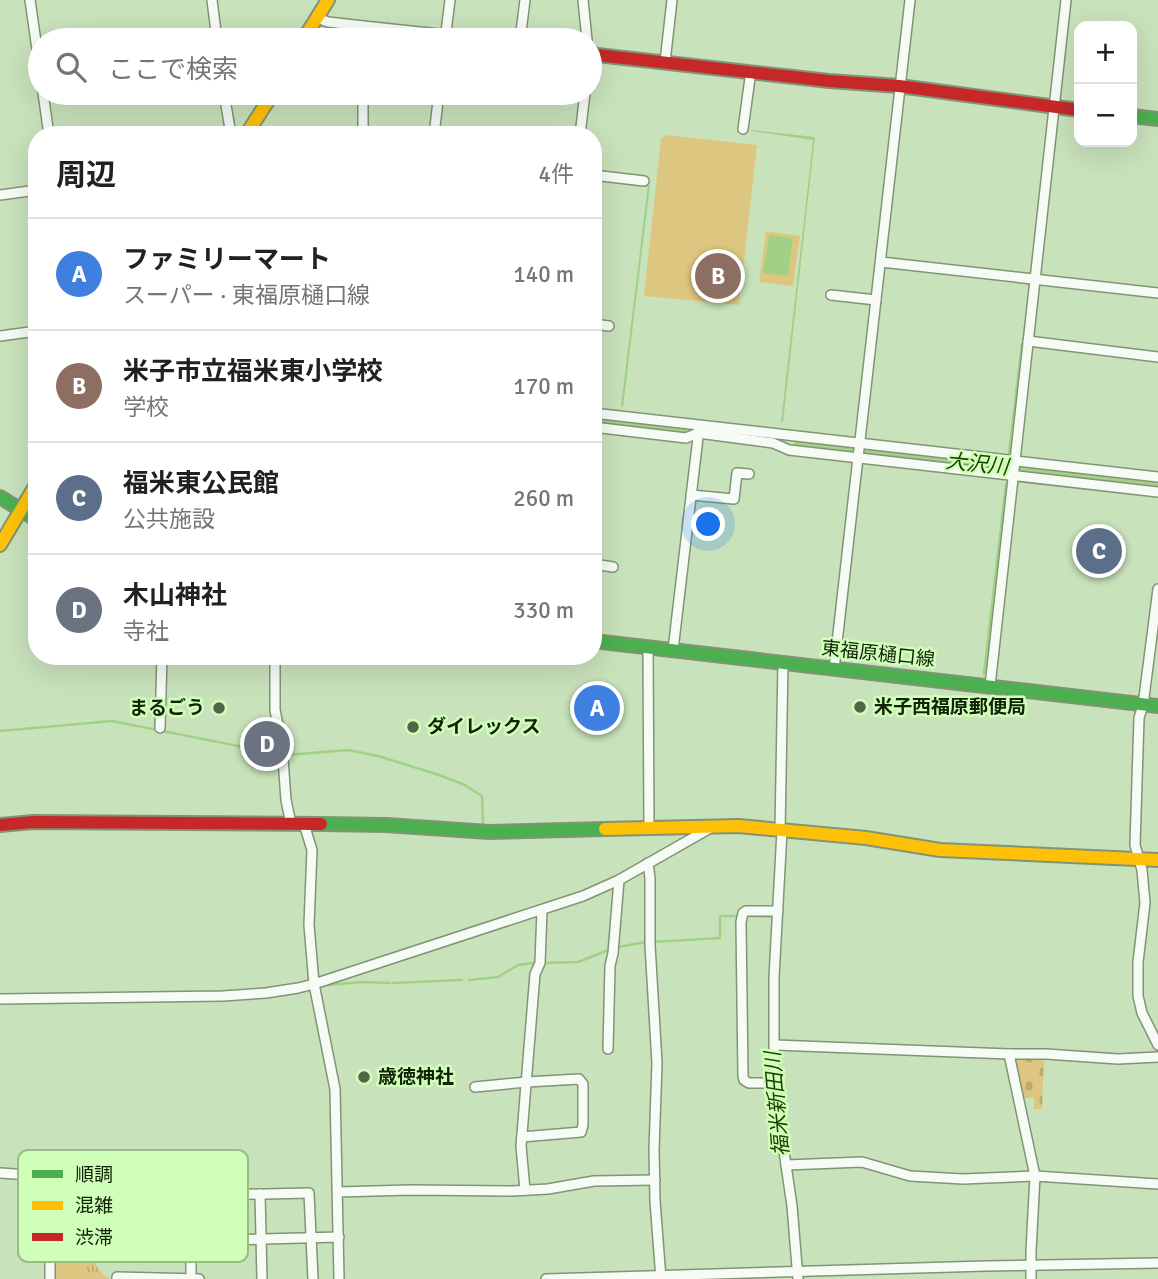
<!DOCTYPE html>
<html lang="ja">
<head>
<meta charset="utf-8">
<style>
	body { margin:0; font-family:Signika,"Noto Sans JP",sans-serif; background:#f2f2f2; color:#202124 }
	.controls { position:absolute; right:21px; top:21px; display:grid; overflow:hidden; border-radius:14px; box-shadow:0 7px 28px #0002 }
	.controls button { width:63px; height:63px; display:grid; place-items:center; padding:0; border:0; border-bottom:2px solid #e0e0e0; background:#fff; color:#202124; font:35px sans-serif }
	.you { position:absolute; left:709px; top:525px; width:24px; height:24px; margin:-18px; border:5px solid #fff; border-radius:50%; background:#1a73e8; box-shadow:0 0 0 10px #1a73e833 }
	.badge { display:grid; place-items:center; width:46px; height:46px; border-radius:50%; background:#ea580c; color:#fff; font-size:23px; font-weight:700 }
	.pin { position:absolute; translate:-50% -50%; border:4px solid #fff; box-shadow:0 2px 7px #0006 }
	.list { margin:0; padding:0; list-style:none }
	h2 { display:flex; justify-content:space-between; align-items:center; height:91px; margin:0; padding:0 28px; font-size:30px }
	h2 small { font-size:23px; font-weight:400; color:#757577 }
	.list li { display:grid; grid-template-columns:46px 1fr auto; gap:21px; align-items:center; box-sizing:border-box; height:112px; padding:0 28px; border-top:2px solid #e0e0e0 }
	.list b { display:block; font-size:26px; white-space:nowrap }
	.list p { margin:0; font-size:23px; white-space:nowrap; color:#757577 }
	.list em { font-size:23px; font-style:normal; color:#757577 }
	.icon { flex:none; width:38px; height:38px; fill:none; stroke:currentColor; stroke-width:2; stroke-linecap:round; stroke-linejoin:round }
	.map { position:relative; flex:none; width:1158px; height:1279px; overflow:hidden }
	.search { position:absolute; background:#fff; box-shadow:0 7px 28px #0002; left:28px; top:28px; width:574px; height:77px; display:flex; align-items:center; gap:18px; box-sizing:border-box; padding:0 24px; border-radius:38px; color:#757577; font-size:26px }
	.panel { position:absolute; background:#fff; box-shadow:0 7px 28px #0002; left:28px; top:126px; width:574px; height:539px; border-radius:28px }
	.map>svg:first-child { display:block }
</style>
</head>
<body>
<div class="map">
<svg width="1158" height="1279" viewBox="0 0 1158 1279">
	<defs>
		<pattern id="cemetery-stones" width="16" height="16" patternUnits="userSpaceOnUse" patternTransform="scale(1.75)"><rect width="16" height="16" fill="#ddc780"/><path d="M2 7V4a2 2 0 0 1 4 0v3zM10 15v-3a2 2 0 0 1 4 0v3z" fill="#bdab6d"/></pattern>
		<pattern id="park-tufts" width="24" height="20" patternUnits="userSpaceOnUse" patternTransform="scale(1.75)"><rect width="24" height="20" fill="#ddc780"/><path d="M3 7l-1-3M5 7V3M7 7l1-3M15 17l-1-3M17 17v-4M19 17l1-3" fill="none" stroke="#bdab6d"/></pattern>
	</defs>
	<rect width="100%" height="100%" fill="#c8e2bb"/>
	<g fill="#ddc780">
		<polygon points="666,135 757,145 739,305 644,296 661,139"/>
		<polygon points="766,231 800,236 793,286 759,282"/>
	</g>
	<polygon fill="url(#cemetery-stones)" points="1044,1056 1042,1109 1034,1109 1034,1098 1020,1098 1011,1057"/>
	<polygon fill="url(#park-tufts)" points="54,1182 98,1268 104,1276 111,1279 53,1279"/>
	<g fill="#a0d185">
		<polygon points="751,130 815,137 783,422 781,422 813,140 751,131"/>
		<polygon points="648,185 650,185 623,407 621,406"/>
		<polygon points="769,235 793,238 788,276 763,273"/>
		<polygon points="593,416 687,427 687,434 593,423"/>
		<polygon points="795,439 1158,481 1158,489 793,448"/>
	</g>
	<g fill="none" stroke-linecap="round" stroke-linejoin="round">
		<g stroke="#a0d185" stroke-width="2.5">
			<polyline points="590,77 591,62"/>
			<polyline points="1024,337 1026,319"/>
			<polyline points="1009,453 1022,344"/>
			<polyline points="696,490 698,476"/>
			<polyline points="984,674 1006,484"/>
			<polyline points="0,731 112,721 279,754"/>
			<polyline points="287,755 348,750 378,756 433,773 463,784 482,796 483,826"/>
			<polyline points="750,916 775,917"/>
			<polyline points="652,942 720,938 720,916 737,916"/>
			<polyline points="617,947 647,942"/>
			<polyline points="543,963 578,962 611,949"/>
			<polyline points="469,980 498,977 518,965 533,963"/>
			<polyline points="393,983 462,980"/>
			<polyline points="328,985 362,982 390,983"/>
		</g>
		<defs>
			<g id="street">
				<polyline points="30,0 40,70"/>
				<polyline points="212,0 217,40"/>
				<polyline points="583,0 587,40"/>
				<polyline points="317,18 328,22 363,26 497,40"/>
				<polyline points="363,26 363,40"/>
				<polyline points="175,40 191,38 194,40"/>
				<polyline points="445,40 450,0"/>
				<polyline points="520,40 525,0"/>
				<polyline points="665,62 672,0"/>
				<polyline points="43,93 49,135"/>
				<polyline points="224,93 231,135"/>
				<polyline points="363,93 363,135"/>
				<polyline points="743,129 751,71"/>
				<polyline points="434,135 439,93"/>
				<polyline points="580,135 585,93"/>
				<polyline points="593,175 644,181"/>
				<polyline points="0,195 37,190"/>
				<polyline points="881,262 1158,293"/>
				<polyline points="831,295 876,300"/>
				<polyline points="593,324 609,326"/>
				<polyline points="0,336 37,331"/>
				<polyline points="1028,341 1158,357"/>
				<polyline points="593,413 1158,477"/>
				<polyline points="593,427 686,438 698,433 773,443 789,450 1158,492"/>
				<polyline points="691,495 734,499 737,473 749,474"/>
				<polyline points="593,564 613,567"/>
				<polyline points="1158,589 1143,705 1139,718 1135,845 1142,870 1145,903 1138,962 1138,996 1142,1013 1158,1045"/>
				<polyline points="648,648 649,828"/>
				<polyline points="673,650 699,429"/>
				<polyline points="275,656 275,710 282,745 286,800 291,824"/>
				<polyline points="834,669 910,0"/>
				<polyline points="990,686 1066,0"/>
				<polyline points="160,728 162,656"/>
				<polyline points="304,824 312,850 309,925 314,984 335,1089 339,1279"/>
				<polyline points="780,831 783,663"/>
				<polyline points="782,831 774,977 774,1083 792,1206 798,1279"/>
				<polyline points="648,863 650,878 650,945 657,1063 654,1150 655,1201 661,1279"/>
				<polyline points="0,999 223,996 266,993 298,988 314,984 583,896 619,880 712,827"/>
				<polyline points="775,1045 1009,1054 1046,1054 1118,1059 1158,1057"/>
				<polyline points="608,1049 610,966 613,953 619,880"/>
				<polyline points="1009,1054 1035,1176 1031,1251 1031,1279"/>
				<polyline points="774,1083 749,1083 744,1080 743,1076 741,922 743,913 746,911 778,911"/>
				<polyline points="475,1087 527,1082 579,1079 583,1084 583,1125 581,1132 522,1137"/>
				<polyline points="786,1165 862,1162 910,1176 963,1179 1035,1176 1158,1184"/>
				<polyline points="0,1173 44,1176 50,1186 50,1279"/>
				<polyline points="236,1173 237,1194"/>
				<polyline points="525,1190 521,1146 535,974 540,963 542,910"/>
				<polyline points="338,1192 409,1190 512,1191 548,1189 594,1181 655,1180"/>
				<polyline points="260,1194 262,1279"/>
				<polyline points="212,1195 309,1193 313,1279"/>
				<polyline points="191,1278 191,1244 193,1241 339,1237"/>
				<polyline points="117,1279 117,1277 199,1279"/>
				<polyline points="546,1279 986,1266 1158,1263"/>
			</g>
			<g id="fast">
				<polyline points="1132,116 1158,119"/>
				<polyline points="0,497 37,520"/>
				<polyline points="593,641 1158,706"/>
				<polyline points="321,824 386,825 489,832 605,829"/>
			</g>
			<g id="slow">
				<polyline points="303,40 328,0"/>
				<polyline points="246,135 273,93"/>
				<polyline points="0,545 37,483"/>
				<polyline points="605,829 739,826 866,838 940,850 1158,860"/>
			</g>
			<g id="jam">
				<polyline points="590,52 597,55 829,81 899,86 1079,110"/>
				<polyline points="0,825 33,822 321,824"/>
			</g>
		</defs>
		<use href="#street" stroke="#819476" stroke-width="12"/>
		<use href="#fast" stroke="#819476" stroke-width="16"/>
		<use href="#slow" stroke="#819476" stroke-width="16"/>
		<use href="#jam" stroke="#819476" stroke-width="16"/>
		<use href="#street" stroke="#f7fbf5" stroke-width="9"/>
		<use href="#fast" stroke="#4caf50" stroke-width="12"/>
		<use href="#slow" stroke="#ffc107" stroke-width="12"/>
		<use href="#jam" stroke="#c62828" stroke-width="12"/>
	</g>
	<g fill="#516546" stroke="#d0ffb9" stroke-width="2.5">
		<circle cx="860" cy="707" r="7"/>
		<circle cx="219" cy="708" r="7"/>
		<circle cx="413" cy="727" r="7"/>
		<circle cx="364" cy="1077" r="7"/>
	</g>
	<g text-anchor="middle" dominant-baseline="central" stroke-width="5" stroke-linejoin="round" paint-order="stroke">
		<g font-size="19" fill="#112207" stroke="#d0ffb9">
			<text transform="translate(878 654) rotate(6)">東福原樋口線</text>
		</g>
		<g font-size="19" font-weight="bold" fill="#112207" stroke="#d0ffb9" text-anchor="start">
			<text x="874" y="707">米子西福原郵便局</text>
			<text x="205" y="708" text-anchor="end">まるごう</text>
			<text x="427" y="727">ダイレックス</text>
			<text x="378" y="1077">歳徳神社</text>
		</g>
		<g font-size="21" font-style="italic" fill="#1d4200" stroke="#d0ffb9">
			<text transform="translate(977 464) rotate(6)">大沢川</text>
			<text transform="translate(777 1104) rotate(-95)">福米新田川</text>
		</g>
	</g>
	<rect x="18" y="1150" width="230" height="112" rx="10" fill="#d0ffb9" stroke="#97bd84" stroke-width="2"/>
	<rect x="32" y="1170" width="31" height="8" fill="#4caf50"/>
	<rect x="32" y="1201" width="31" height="9" fill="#ffc107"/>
	<rect x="32" y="1233" width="31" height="8" fill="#c62828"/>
	<g font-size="19" fill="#112207">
		<text x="75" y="1181">順調</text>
		<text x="75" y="1212">混雑</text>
		<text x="75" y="1244">渋滞</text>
	</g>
</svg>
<div class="controls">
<button>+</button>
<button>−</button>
</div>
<div class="you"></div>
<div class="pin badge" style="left:597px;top:708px;background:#3f7fe0">A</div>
<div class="pin badge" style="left:718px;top:276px;background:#8d6e63">B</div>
<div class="pin badge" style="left:1099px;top:551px;background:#5c6f8a">C</div>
<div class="pin badge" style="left:267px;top:744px;background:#6b7280">D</div>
<div class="search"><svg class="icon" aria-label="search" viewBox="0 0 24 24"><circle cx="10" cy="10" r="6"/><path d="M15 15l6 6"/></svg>ここで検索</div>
<section class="panel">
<h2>周辺<small>4件</small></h2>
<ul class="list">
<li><span class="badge" style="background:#3f7fe0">A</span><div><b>ファミリーマート</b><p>スーパー · 東福原樋口線</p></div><em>140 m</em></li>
<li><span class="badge" style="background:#8d6e63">B</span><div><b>米子市立福米東小学校</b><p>学校</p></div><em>170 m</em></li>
<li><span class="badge" style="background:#5c6f8a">C</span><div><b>福米東公民館</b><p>公共施設</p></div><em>260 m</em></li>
<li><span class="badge" style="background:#6b7280">D</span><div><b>木山神社</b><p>寺社</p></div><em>330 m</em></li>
</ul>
</section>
</div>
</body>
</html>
